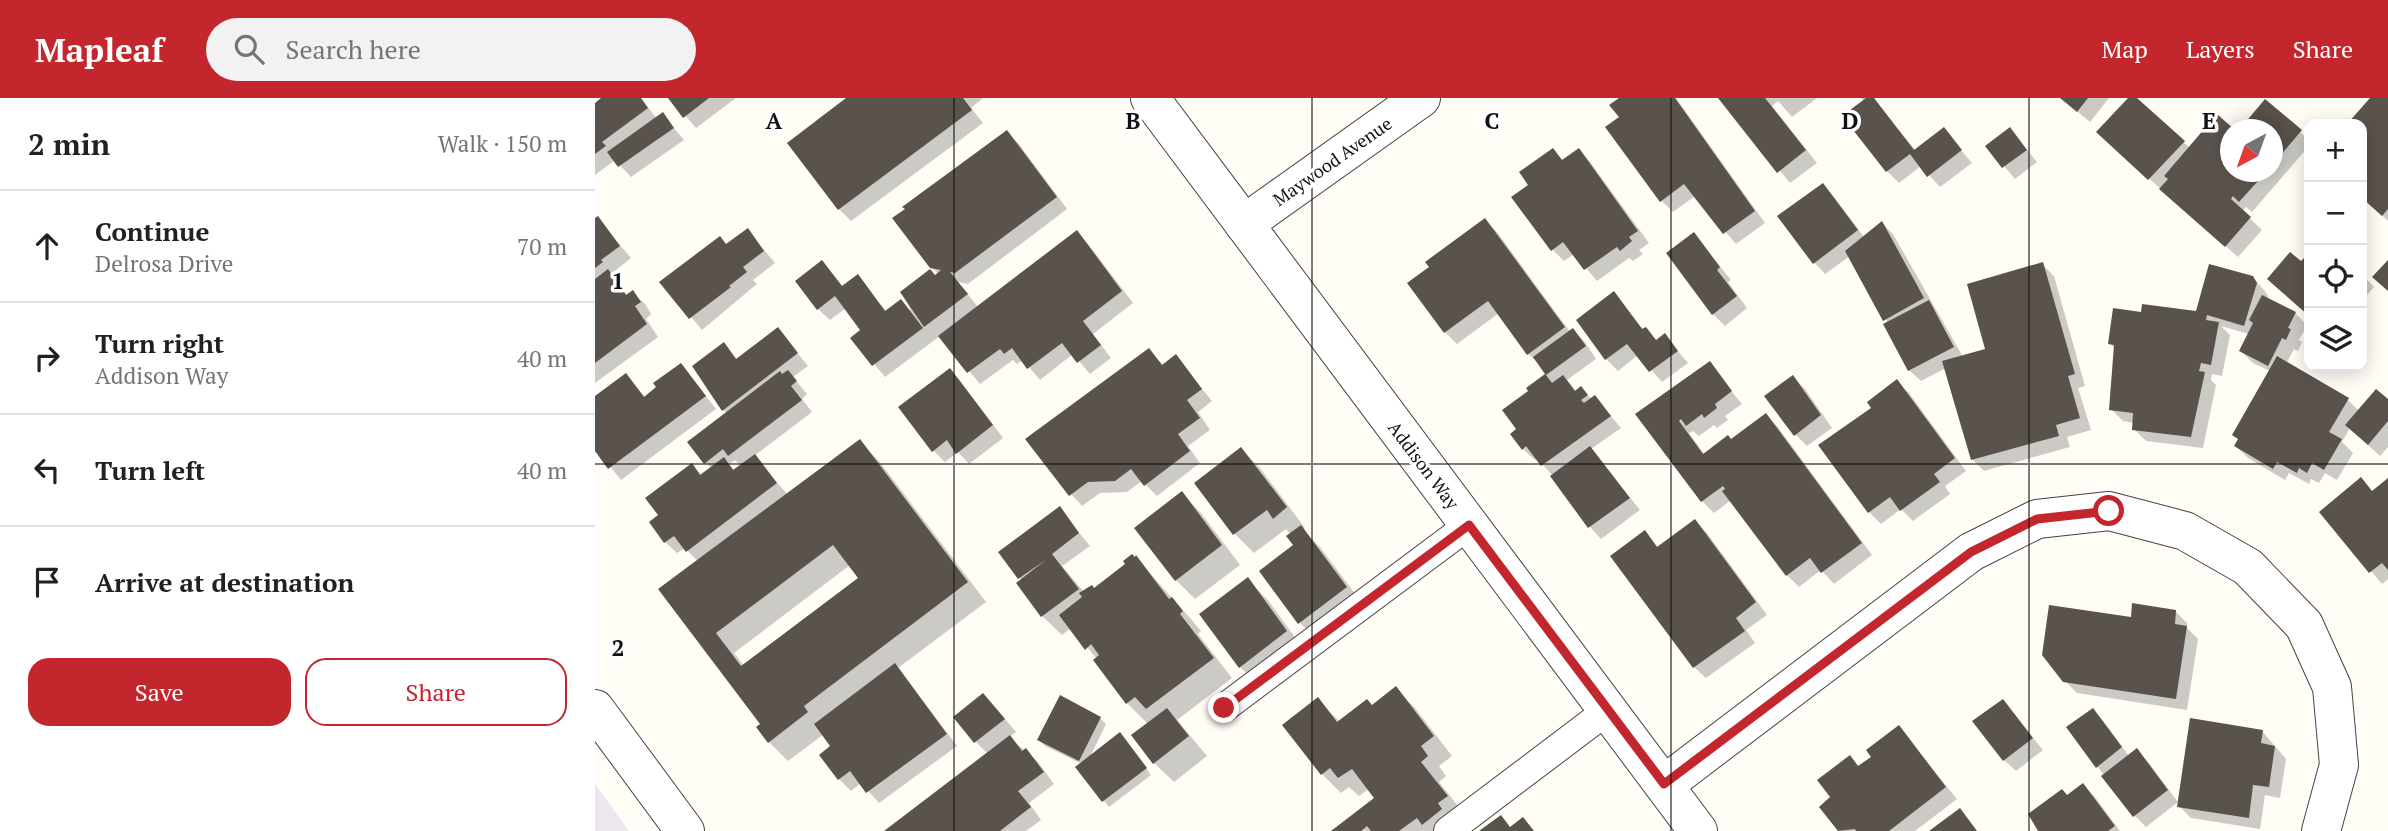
<!DOCTYPE html>
<html lang="en">
<head>
<meta charset="utf-8">
<style>
	body { margin:0; font-family:"PT Serif",serif; background:#f2f2f2; color:#202124 }
	.controls { position:absolute; right:21px; top:21px; display:grid; overflow:hidden; border-radius:14px; box-shadow:0 4px 18px #0003 }
	.controls button { width:63px; height:63px; display:grid; place-items:center; padding:0; border:0; border-bottom:2px solid #e0e0e0; background:#fff; color:#202124; font:35px sans-serif }
	.compass { position:absolute; left:1625px; top:21px; width:63px; height:63px; border-radius:50%; background:#fff; box-shadow:0 4px 18px #0003; rotate:221deg }
	.stop { position:absolute; width:21px; height:21px; margin:-16px; border:5px solid #c4262e; border-radius:50%; background:#fff }
	.stop.end { background:#c4262e; border-color:#fff; box-shadow:0 2px 7px #0008 }
	.list { margin:0; padding:0; list-style:none }
	h2 { display:flex; justify-content:space-between; align-items:center; height:91px; margin:0; padding:0 28px; font-size:30px }
	h2 small { font-size:23px; font-weight:400; color:#757577 }
	.list li { display:grid; grid-template-columns:46px 1fr auto; gap:21px; align-items:center; box-sizing:border-box; height:112px; padding:0 28px; border-top:2px solid #e0e0e0 }
	.list b { display:block; font-size:26px; white-space:nowrap }
	.list p { margin:0; font-size:23px; white-space:nowrap; color:#757577 }
	.list em { font-size:23px; font-style:normal; color:#757577 }
	.actions { display:flex; gap:14px; padding:21px 28px }
	.actions a { flex:1; padding:16px 0; border:2px solid #c4262e; border-radius:21px; text-align:center; font-size:24px; color:#c4262e }
	.actions .main { background:#c4262e; color:#fff }
	.icon { flex:none; width:38px; height:38px; fill:none; stroke:currentColor; stroke-width:2; stroke-linecap:round; stroke-linejoin:round }
	.map { position:relative; flex:none; width:1793px; height:733px; overflow:hidden }
	header { display:flex; align-items:center; gap:42px; box-sizing:border-box; height:98px; padding:0 35px; background:#c4262e; color:#fff }
	header strong { font-size:33px }
	nav { display:flex; gap:38px; margin-inline-start:auto; font-size:24px }
	.search { width:490px; height:63px; background:#f2f2f2; display:flex; align-items:center; gap:18px; box-sizing:border-box; padding:0 24px; border-radius:38px; color:#757577; font-size:26px }
	main { display:flex }
	aside { flex:1; background:#fff }
	.map>svg:first-child { display:block }
</style>
</head>
<body>
<header>
<strong>Mapleaf</strong>
<div class="search"><svg class="icon" aria-label="search" viewBox="0 0 24 24"><circle cx="10" cy="10" r="6"/><path d="M15 15l6 6"/></svg>Search here</div>
<nav><a>Map</a><a>Layers</a><a>Share</a></nav>
</header>
<main>
<aside>
<h2>2 min<small>Walk · 150 m</small></h2>
<ul class="list">
<li><svg class="icon" aria-label="ahead" viewBox="0 0 24 24"><path d="M12 20V5M6 11l6-6 6 6"/></svg><div><b>Continue</b><p>Delrosa Drive</p></div><em>70 m</em></li>
<li><svg class="icon" aria-label="right" viewBox="0 0 24 24"><path d="M7 20v-9h11M14 6l5 5-5 5"/></svg><div><b>Turn right</b><p>Addison Way</p></div><em>40 m</em></li>
<li><svg class="icon" aria-label="left" viewBox="0 0 24 24"><path d="M17 20v-9H6M10 6l-5 5 5 5"/></svg><div><b>Turn left</b></div><em>40 m</em></li>
<li><svg class="icon" aria-label="arrive" viewBox="0 0 24 24"><path d="M6 21V4h12l-3 4 3 4H6"/></svg><div><b>Arrive at destination</b></div></li>
</ul>
<div class="actions"><a class="main">Save</a><a>Share</a></div>
</aside>
<div class="map">
<svg width="1793" height="733" viewBox="0 0 1793 733">
	<rect width="100%" height="100%" fill="#fffdf5"/>
	<polygon fill="#eee6ef" points="0,686 34,733 0,733"/>
	<g fill="#0003" fill-rule="evenodd">
		<polygon points="10,0 46,0 62,21 68,17 89,42 36,79 20,62 0,77 0,8"/>
		<polygon points="75,0 141,0 101,30"/>
		<polygon points="254,0 388,0 376,10 388,25 256,123 244,111"/>
		<polygon points="1027,0 1081,0 1170,125 1141,146 1100,98 1078,114 1066,102 1026,19"/>
		<polygon points="1126,0 1222,0 1197,19 1183,3 1177,8 1222,65 1195,85"/>
		<polygon points="1266,0 1281,0 1279,1 1321,53 1349,32 1377,65 1345,89 1326,68 1304,85 1292,73 1250,18 1269,3"/>
		<polygon points="1466,0 1514,0 1495,24"/>
		<polygon points="1535,0 1539,0 1595,50 1636,32 1636,74 1678,74 1678,32 1670,3 1714,42 1714,48 1657,114 1651,109 1647,113 1667,132 1643,159 1515,46"/>
		<polygon points="1778,0 1793,0 1793,123 1767,99 1767,26 1755,26"/>
		<polygon points="1415,31 1442,64 1420,81 1393,49"/>
		<polygon points="412,34 424,46 472,111 373,186 363,184 383,209 482,134 493,146 538,205 498,236 516,260 495,276 478,256 445,282 428,262 422,266 418,262 385,286 345,238 290,279 258,240 268,232 251,210 235,222 223,211 227,164 248,189 262,179 292,214 306,203 316,213 307,194 344,176 336,169"/>
		<polygon points="958,52 968,63 984,52 995,64 1054,145 1044,152 1048,156 1038,163 1034,160 1002,183 979,156 969,163 957,151 935,88"/>
		<polygon points="1228,87 1239,99 1269,139 1287,125 1298,136 1368,259 1392,252 1447,166 1459,178 1490,288 1483,290 1496,332 1472,339 1475,349 1389,373 1377,361 1351,270 1326,283 1314,272 1293,225 1255,158 1230,176 1219,164"/>
		<polygon points="3,121 36,160 15,177 33,198 38,195 50,206 56,216 51,221 63,239 0,285 0,123"/>
		<polygon points="890,122 902,134 975,234 978,232 990,244 1001,261 972,282 982,294 986,291 997,301 1000,299 1026,330 996,351 1045,412 1006,441 995,429 957,377 942,360 940,362 928,351 923,332 936,293 934,290 952,276 946,267 933,256 904,215 862,246 850,234"/>
		<polygon points="153,133 180,165 158,182 162,186 107,232 67,184 132,148"/>
		<polygon points="1099,137 1136,182 1133,184 1152,210 1130,228 1118,216"/>
		<polygon points="1767,176 1779,189 1767,203"/>
		<polygon points="1657,179 1669,192 1673,198 1672,202 1700,215 1712,227 1704,242 1707,244 1703,253 1699,251 1691,266 1753,302 1764,313 1793,303 1793,349 1785,358 1755,330 1747,344 1758,355 1742,382 1730,375 1724,385 1716,381 1714,386 1694,375 1690,382 1653,360 1641,348 1675,273 1658,265 1646,253 1654,236 1626,228 1635,237 1627,278 1617,276 1616,282 1621,287 1608,350 1551,343 1539,331 1539,325 1528,323 1516,311 1521,251 1515,246 1548,216 1602,215"/>
		<polygon points="1019,196 1049,232 1062,243 1069,237 1093,265 1067,284 1043,257 1023,273 1011,261"/>
		<path d="M183 232 213 268 198 279 212 296 207 301 217 314 159 358 193 397 265 344 284 363 391 504 303 570 362 648 284 705 266 685 256 693 244 681 238 648 229 636 193 663 174 644 164 629 167 627 66 492 103 464 90 450 82 455 70 444 66 417 97 367 107 377 116 370 110 364 132 315 128 312V247L143 262ZM140 362 146 368 140 373 134 366ZM255 467 265 480 149 568 139 555Z"/>
		<polygon points="554,252 569,268 581,259 617,303 603,314 615,332 593,348 605,365 562,398 547,383 532,394 505,395 487,408 476,396"/>
		<polygon points="1114,266 1147,306 1130,318 1133,322 1122,330 1119,327 1104,338 1098,333 1094,335 1110,357 1136,343 1171,317 1182,328 1277,457 1239,486 1226,472 1204,489 1192,477 1136,402 1119,415 1107,403 1042,316"/>
		<polygon points="86,267 121,311 26,382 0,350 0,300 31,277 50,299"/>
		<polygon points="355,272 366,284 408,340 374,366 363,354 350,364 338,352"/>
		<polygon points="1198,279 1210,291 1237,330 1212,348 1200,336"/>
		<polygon points="1302,284 1314,295 1371,373 1350,388 1355,396 1318,423 1306,411 1286,426 1274,414 1278,310"/>
		<polygon points="646,351 665,370 710,430 708,432 725,449 770,509 724,544 704,524 701,448 696,437 691,431 659,455 640,436 601,385"/>
		<polygon points="1793,383 1793,481 1787,486 1726,414 1778,394"/>
		<polygon points="587,396 606,415 645,467 600,501 581,482"/>
		<polygon points="465,411 495,448 467,468 489,494 499,492 541,460 596,521 606,533 603,536 637,580 582,622 612,658 579,684 559,665 553,626 532,605 500,562 502,561 476,530 467,537 447,518 423,486 427,483 405,455"/>
		<polygon points="1100,423 1112,435 1172,517 1151,532 1160,545 1111,580 1099,569 1049,435 1064,450"/>
		<polygon points="652,482 672,501 710,553 664,588 645,569"/>
		<polygon points="1580,513 1592,525 1592,530 1603,541 1592,612 1482,595 1470,583 1537,521"/>
		<polygon points="801,591 820,610 857,658 844,668 851,678 844,684 871,718 862,733 740,733 782,700 774,691 764,698 754,689 746,695 727,676 689,627 723,602 745,624 777,609"/>
		<polygon points="1408,603 1448,652 1421,673 1409,662"/>
		<polygon points="400,609 421,634 414,639 443,664 459,686 434,705 446,722 431,733 291,733 393,656 380,643"/>
		<polygon points="1498,612 1509,624 1534,658 1541,652 1553,664 1583,704 1551,729 1539,717 1502,668"/>
		<polygon points="505,620 511,626 494,661 531,643 556,677 514,709 483,670 487,666 450,648 444,642"/>
		<polygon points="1303,629 1362,701 1320,733 1246,733 1227,709 1265,670 1278,659"/>
		<polygon points="1667,633 1691,661 1685,700 1670,697 1665,731 1596,720 1584,708"/>
		<polygon points="1488,687 1500,699 1525,733 1445,733 1473,699"/>
	</g>
	<g fill="#5a524d" fill-rule="evenodd">
		<polygon points="6,0 46,0 53,10 7,44 11,48 0,56 0,5"/>
		<polygon points="73,0 114,0 88,20"/>
		<polygon points="251,0 368,0 377,12 243,112 192,45"/>
		<polygon points="1024,0 1080,0 1160,113 1128,136 1089,86 1065,104 1010,29 1024,19 1014,7"/>
		<polygon points="1123,0 1170,0 1211,52 1182,75"/>
		<polygon points="1271,0 1279,0 1319,52 1349,29 1367,52 1332,79 1315,56 1291,74 1247,18"/>
		<polygon points="1465,0 1493,0 1482,14"/>
		<polygon points="1533,0 1542,0 1590,43 1553,82 1501,34"/>
		<polygon points="1775,0 1793,0 1793,111 1787,118 1767,100 1767,26 1752,26"/>
		<polygon points="1670,1 1707,32 1678,66 1678,32 1644,32"/>
		<polygon points="68,14 79,30 23,69 12,54"/>
		<polygon points="1622,16 1640,32 1636,32 1636,74 1671,74 1644,104 1638,98 1636,101 1656,119 1630,149 1564,91 1573,81 1569,78"/>
		<polygon points="1415,29 1432,52 1407,70 1390,48"/>
		<polygon points="412,32 462,99 360,175 355,174 373,196 329,229 305,194 335,171 340,177 346,172 335,170 297,120 310,111 307,109"/>
		<polygon points="958,50 967,62 984,50 1043,133 1034,139 1037,143 1025,153 1022,149 989,172 968,144 956,153 916,99 933,87 924,74"/>
		<polygon points="1228,85 1263,132 1218,166 1182,118"/>
		<polygon points="3,118 25,148 6,162 8,164 0,170 0,120"/>
		<polygon points="890,120 970,229 932,257 893,203 849,235 812,185 834,169 830,164"/>
		<polygon points="1287,123 1329,200 1288,223 1250,153"/>
		<polygon points="153,130 169,153 148,169 152,174 134,188 136,189 94,221 64,184 125,138 131,146"/>
		<polygon points="482,132 527,193 488,223 506,247 482,265 467,245 432,271 417,250 409,256 405,251 372,275 343,238"/>
		<polygon points="1099,134 1125,169 1122,172 1142,198 1117,217 1071,155"/>
		<polygon points="1695,154 1706,163 1714,155 1714,218 1672,181"/>
		<polygon points="227,162 247,188 263,176 290,213 306,201 328,230 277,268 255,240 265,232 240,198 222,212 200,183"/>
		<polygon points="1793,162 1793,193 1777,179"/>
		<polygon points="1448,164 1480,276 1473,278 1485,320 1461,327 1464,338 1376,362 1347,263 1390,251 1372,186"/>
		<polygon points="1614,166 1658,178 1662,185 1649,228 1612,217 1611,222 1624,224 1616,267 1606,265 1604,273 1610,274 1596,339 1537,332 1538,315 1514,312 1519,247 1513,246 1518,210 1546,214 1547,206 1601,213"/>
		<polygon points="13,171 31,197 38,192 46,204 40,208 52,226 0,265 0,181"/>
		<polygon points="1019,193 1047,231 1051,229 1061,242 1070,235 1083,253 1054,274 1032,246 1010,262 981,222"/>
		<polygon points="1667,197 1701,214 1693,230 1696,231 1691,242 1687,240 1673,268 1644,253 1658,225 1654,222"/>
		<polygon points="1334,202 1359,249 1313,273 1288,226"/>
		<polygon points="183,229 203,255 127,313 97,268 129,244 141,261"/>
		<polygon points="978,230 991,248 951,277 957,285 968,277 980,293 986,288 993,297 986,302 989,305 1000,297 1016,318 946,368 931,348 927,352 915,336 921,331 907,312 933,293 931,290 950,276 938,259"/>
		<polygon points="554,250 567,267 581,256 607,291 592,302 605,320 583,336 595,353 549,388 536,371 520,383 493,384 474,398 430,341"/>
		<polygon points="1682,258 1754,300 1734,334 1747,341 1729,372 1717,365 1712,375 1704,370 1702,375 1682,364 1678,371 1639,348 1643,341 1637,337"/>
		<polygon points="1115,263 1137,293 1120,306 1122,310 1109,320 1107,316 1091,328 1086,321 1084,323 1108,356 1133,337 1136,341 1171,315 1267,445 1226,475 1215,460 1191,478 1127,393 1130,391 1128,388 1106,404 1040,316"/>
		<polygon points="86,265 111,298 13,371 0,353 0,298 31,275 49,299 61,289 58,285"/>
		<polygon points="355,270 398,327 361,356 352,342 337,354 303,309"/>
		<polygon points="193,272 202,283 196,288 207,302 133,358 128,351 109,366 92,344 185,273 187,276"/>
		<polygon points="1198,277 1226,317 1199,338 1169,298"/>
		<polygon points="1302,281 1360,360 1339,376 1345,384 1305,413 1295,399 1273,415 1223,347 1276,310 1272,304"/>
		<polygon points="1781,291 1793,301 1793,323 1773,347 1750,327"/>
		<path d="M265 341 373 484 209 608 213 614 173 645 161 629 165 626 63 491ZM238 447 263 480 146 568 121 535Z"/>
		<polygon points="995,348 1035,400 993,430 955,378"/>
		<polygon points="646,349 692,409 678,421 672,412 638,437 599,385"/>
		<polygon points="160,356 182,385 91,454 79,438 69,445 54,424 63,417 50,400 97,365 105,377 129,359 138,372"/>
		<polygon points="1766,379 1777,393 1793,380 1793,472 1787,465 1774,475 1724,414"/>
		<polygon points="587,393 627,447 580,483 539,430"/>
		<polygon points="465,408 484,435 457,456 484,491 446,519 421,485 452,461 423,481 403,454"/>
		<polygon points="1100,421 1161,504 1141,520 1150,533 1098,570 1015,458 1050,432 1062,449"/>
		<polygon points="706,427 752,489 703,526 664,473 698,447 691,438"/>
		<polygon points="537,456 540,459 541,457 574,501 577,499 588,513 585,516 619,560 551,611 540,599 531,606 498,562 504,557 496,546 490,552 464,517 487,499 484,495 497,487 499,490 530,466 528,463"/>
		<polygon points="653,479 692,533 644,570 604,516"/>
		<polygon points="1537,505 1581,512 1580,526 1592,528 1581,601 1468,584 1447,557 1454,507 1536,519"/>
		<polygon points="300,565 352,636 271,695 255,673 243,682 224,657 235,648 219,626"/>
		<polygon points="801,588 839,638 826,648 833,658 826,664 853,698 843,705 847,711 827,727 822,720 804,733 776,733 772,728 766,733 736,733 779,700 757,671 743,680 735,670 726,677 687,627 723,599 742,624 772,601 777,607"/>
		<polygon points="388,595 410,621 379,645 358,619"/>
		<polygon points="465,597 506,619 484,663 442,642"/>
		<polygon points="1408,601 1438,640 1408,663 1377,623"/>
		<polygon points="572,610 594,638 558,666 536,637"/>
		<polygon points="1498,610 1527,649 1501,670 1471,629"/>
		<polygon points="1595,620 1668,632 1666,645 1680,648 1674,689 1658,687 1654,720 1582,709"/>
		<polygon points="1304,627 1351,689 1294,733 1261,733 1260,731 1243,733 1224,709 1235,699 1222,682 1255,657 1263,668 1276,659 1271,652"/>
		<polygon points="525,634 552,670 507,704 480,669"/>
		<polygon points="415,637 427,653 431,650 449,674 423,693 436,709 405,733 289,733"/>
		<polygon points="1542,650 1573,692 1538,719 1506,678"/>
		<polygon points="1488,685 1520,728 1513,733 1443,733 1433,716 1467,691 1472,697"/>
		<polygon points="1365,710 1382,733 1334,733"/>
		<polygon points="906,717 915,729 928,719 939,733 884,733"/>
	</g>
	<g fill="none" stroke-linecap="round" stroke-linejoin="round">
		<defs>
			<g id="service">
				<polyline points="629,610 874,427"/>
				<polyline points="853,733 1013,612"/>
			</g>
			<g id="minor">
				<polyline points="555,0 1103,733"/>
				<polyline points="649,126 826,0"/>
				<polyline points="1070,686 1376,454 1442,421 1514,413 1590,433 1653,469 1709,527 1737,589 1744,667 1726,733"/>
			</g>
			<polyline id="tertiary" points="0,611 90,733"/>
		</defs>
		<use href="#service" stroke="#444" stroke-width="30"/>
		<use href="#minor" stroke="#444" stroke-width="40"/>
		<use href="#tertiary" stroke="#444" stroke-width="40"/>
		<use href="#service" stroke="#fff" stroke-width="28"/>
		<use href="#minor" stroke="#fff" stroke-width="38"/>
		<use href="#tertiary" stroke="#fff" stroke-width="38"/>
	</g>
	<g fill="none" stroke-linecap="round" stroke-linejoin="round">
		<polyline stroke="#c4262e" stroke-width="9" points="629,610 874,427 1069,686 1376,454 1442,421 1514,413"/>
	</g>
	<path fill="none" stroke="#111" stroke-width="2" stroke-opacity="0.55" d="M359 0V733M717 0V733M1076 0V733M1434 0V733M0 366H1793"/>
	<g text-anchor="middle" dominant-baseline="central" stroke-width="7" stroke-linejoin="round" paint-order="stroke">
		<g font-size="18" fill="#111" stroke="#fff">
			<text transform="translate(737 63) rotate(-35)">Maywood Avenue</text>
			<text transform="translate(829 367) rotate(53)">Addison Way</text>
		</g>
	</g>
	<g font-size="23" text-anchor="middle" font-weight="bold" fill="#111" stroke="#fff" stroke-width="7" stroke-linejoin="round" paint-order="stroke">
		<text x="179" y="31">A</text>
		<text x="538" y="31">B</text>
		<text x="897" y="31">C</text>
		<text x="1255" y="31">D</text>
		<text x="1614" y="31">E</text>
		<text x="23" y="191">1</text>
		<text x="23" y="558">2</text>
	</g>
</svg>
<div class="controls">
<button>+</button>
<button>−</button>
<button><svg class="icon" aria-label="locate" viewBox="0 0 24 24"><circle cx="12" cy="12" r="6"/><path d="M12 2v4M12 18v4M2 12h4M18 12h4"/></svg></button>
<button><svg class="icon" aria-label="layers" viewBox="0 0 24 24"><path d="M12 4l9 5-9 5-9-5zM3 14l9 5 9-5"/></svg></button>
</div>
<svg class="compass" viewBox="-18 -18 36 36"><path d="M0-13l5 13h-10z" fill="#e53935"/><path d="M0 13l5-13h-10z" fill="#757577"/></svg>
<div class="stop" style="left:1514px;top:413px"></div>
<div class="stop end" style="left:629px;top:610px"></div>
</div>
</main>
</body>
</html>
